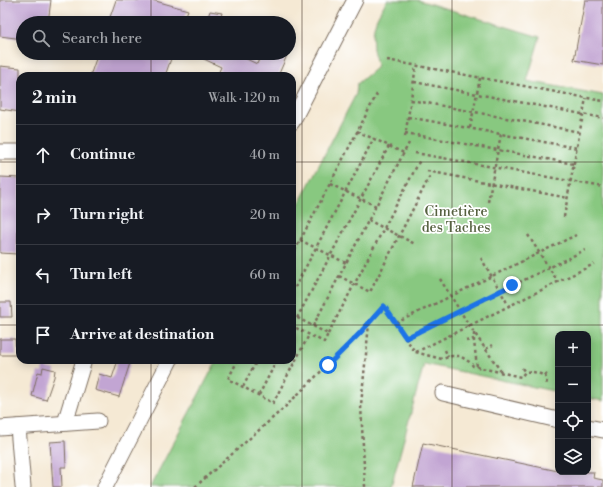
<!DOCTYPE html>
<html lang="en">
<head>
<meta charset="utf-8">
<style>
	body { margin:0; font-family:"Libre Bodoni",serif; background:#20242c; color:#f1f3f6 }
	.controls { position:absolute; right:12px; bottom:12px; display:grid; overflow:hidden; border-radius:8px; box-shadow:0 2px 10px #0003 }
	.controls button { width:36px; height:36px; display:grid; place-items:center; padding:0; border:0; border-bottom:1px solid #363941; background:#171b24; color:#f1f3f6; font:20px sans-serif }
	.stop { position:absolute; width:12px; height:12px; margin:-9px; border:3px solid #1a73e8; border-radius:50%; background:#fff }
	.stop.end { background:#1a73e8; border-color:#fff; box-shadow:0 1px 4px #0008 }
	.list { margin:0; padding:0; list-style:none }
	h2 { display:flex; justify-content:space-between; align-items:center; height:52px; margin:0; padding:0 16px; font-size:17px }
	h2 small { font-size:13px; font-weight:400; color:#9ea1a6 }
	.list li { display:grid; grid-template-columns:26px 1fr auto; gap:12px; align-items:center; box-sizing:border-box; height:60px; padding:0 16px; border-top:1px solid #363941 }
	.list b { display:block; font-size:15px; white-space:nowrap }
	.list em { font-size:13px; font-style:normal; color:#9ea1a6 }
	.icon { flex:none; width:22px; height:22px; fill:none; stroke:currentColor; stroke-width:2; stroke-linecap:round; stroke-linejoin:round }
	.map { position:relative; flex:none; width:603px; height:487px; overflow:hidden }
	.search { position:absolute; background:#171b24; box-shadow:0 2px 10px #0003; left:16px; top:16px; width:280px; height:44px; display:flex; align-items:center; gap:10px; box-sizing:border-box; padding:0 14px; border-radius:22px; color:#9ea1a6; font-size:15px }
	.panel { position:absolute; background:#171b24; box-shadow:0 2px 10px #0003; left:16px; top:72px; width:280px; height:292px; border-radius:12px }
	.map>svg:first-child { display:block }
</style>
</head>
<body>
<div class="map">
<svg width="603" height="487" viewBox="0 0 603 487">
	<rect width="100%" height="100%" fill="#fff"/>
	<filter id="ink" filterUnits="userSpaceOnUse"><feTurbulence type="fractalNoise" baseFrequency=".025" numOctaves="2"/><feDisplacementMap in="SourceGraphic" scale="8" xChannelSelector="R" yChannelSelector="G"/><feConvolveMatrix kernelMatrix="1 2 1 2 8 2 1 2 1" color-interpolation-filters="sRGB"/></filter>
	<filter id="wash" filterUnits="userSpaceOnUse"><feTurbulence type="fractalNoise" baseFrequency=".012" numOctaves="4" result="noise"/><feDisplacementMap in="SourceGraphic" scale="16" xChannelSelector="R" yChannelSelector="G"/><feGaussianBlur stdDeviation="0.9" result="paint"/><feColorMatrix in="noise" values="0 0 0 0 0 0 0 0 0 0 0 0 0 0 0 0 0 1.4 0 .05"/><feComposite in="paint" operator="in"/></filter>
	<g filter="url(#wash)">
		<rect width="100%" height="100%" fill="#f5e9d4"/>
		<path fill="#88c880" stroke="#62794f" d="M387 0H418L540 37 527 81 603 95V401L588 398V334H558V392L424 364 391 487H150L217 360H292V217L356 94 357 84 376 68C378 62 374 56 373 49 372 40 373 29 376 20 379 13 383 7 387 0Z"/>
		<g id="blocks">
			<g fill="#c2a5d3">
				<polygon points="0,0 51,0 48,23 23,23 23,39 0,36"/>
				<polygon points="116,0 152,0 188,10 183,23 108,23"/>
				<polygon points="585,0 603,0 603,65 574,60"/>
				<polygon points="210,11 222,13 219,23 206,23"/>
				<polygon points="98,53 173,53 165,76 90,76"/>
				<polygon points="191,53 234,53 257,64 262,53 288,53 278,76 217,76 221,67"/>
				<polygon points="0,66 20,68 20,112 0,109"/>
				<polygon points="0,177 20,178 17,254 0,253"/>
				<polygon points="0,302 11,302 12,317 0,317"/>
				<polygon points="0,339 15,339 16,355 0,355"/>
				<polygon points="118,360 131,360 119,397 95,390 99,374 112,378"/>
				<polygon points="43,367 55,370 54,377 46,400 32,396 38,372 42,373"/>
				<polygon points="65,441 66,467 61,467 62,487 53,487 50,442"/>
				<polygon points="423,443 558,471 558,472 594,472 593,478 603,480 603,487 413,487"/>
			</g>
		</g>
	</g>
	<g filter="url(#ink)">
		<use href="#blocks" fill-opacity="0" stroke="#7c6d5e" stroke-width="1"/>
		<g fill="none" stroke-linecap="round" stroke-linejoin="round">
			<defs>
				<g id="minor">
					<polyline points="292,122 355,0"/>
					<polyline points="0,152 20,152"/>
					<polyline points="443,393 558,420"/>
					<polyline points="65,423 84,360"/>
					<polyline points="18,427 23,487"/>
					<polyline points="588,427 603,430"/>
					<polyline points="0,428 98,421"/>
					<polyline points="105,487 170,360"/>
				</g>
			</defs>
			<use href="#minor" stroke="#7c6d5e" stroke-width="17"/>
			<g stroke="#7c6d5e" stroke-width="2.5" stroke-dasharray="3 3" stroke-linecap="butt">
				<polyline points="387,60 603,101"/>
				<polyline points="414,82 603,118"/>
				<polyline points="411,100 580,132"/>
				<polyline points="408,117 577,148"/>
				<polyline points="470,128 480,78"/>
				<polyline points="357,131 404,153"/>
				<polyline points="405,133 574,164"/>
				<polyline points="405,137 416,66"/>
				<polyline points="415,153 603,187"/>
				<polyline points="427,171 568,198"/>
				<polyline points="330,184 376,206"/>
				<polyline points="488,202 501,134"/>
				<polyline points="564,217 586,98"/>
				<polyline points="368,220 415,244"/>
				<polyline points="528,235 558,282"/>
				<polyline points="300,240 346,263"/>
				<polyline points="292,256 377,94"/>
				<polyline points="481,258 509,306"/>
				<polyline points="339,276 370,292 430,176"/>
				<polyline points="440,279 469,325 502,373"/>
				<polyline points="292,293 374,138"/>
				<polyline points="292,315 328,334 324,342 292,326"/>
				<polyline points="297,318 389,146"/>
				<polyline points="396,323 576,235"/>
				<polyline points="313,326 409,143"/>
				<polyline points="474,333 474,341 477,367"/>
				<polyline points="328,334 420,160"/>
				<polyline points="406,338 585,250"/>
				<polyline points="466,341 474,339"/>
				<polyline points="486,349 493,345"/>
				<polyline points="445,350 448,357"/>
				<polyline points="416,352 594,264"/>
				<polyline points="238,360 228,379 273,403 309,335"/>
				<polyline points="522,368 525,372"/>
				<polyline points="545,376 548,371"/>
				<polyline points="243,387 257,360"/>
				<polyline points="259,395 277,360"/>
				<path d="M195 487 285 407 360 333 384 306 415 352 442 359 452 356H460L471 363 473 366 521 377 525 372C532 371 539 373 545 376L547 380 546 386"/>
				<polyline points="365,487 361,405 369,324"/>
			</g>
			<use href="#minor" stroke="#fff" stroke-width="15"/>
		</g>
	</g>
	<g fill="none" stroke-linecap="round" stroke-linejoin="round" filter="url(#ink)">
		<polyline stroke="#1a73e8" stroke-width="5" points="328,365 360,333 384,306 406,338 512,285"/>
	</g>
	<path fill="none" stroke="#3b2a1e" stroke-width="1" stroke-opacity="0.55" d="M151 0V23M302 0V487M452 0V487M151 53V76M0 162H20M292 162H603M0 325H20M292 325H603M151 360V487"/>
	<g text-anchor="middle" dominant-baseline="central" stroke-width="3.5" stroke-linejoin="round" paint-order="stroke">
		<g font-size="14" fill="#566140" stroke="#fff">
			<text x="456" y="212">Cimetière<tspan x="456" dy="16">des Taches</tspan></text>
		</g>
	</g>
</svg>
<div class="controls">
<button>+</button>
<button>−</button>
<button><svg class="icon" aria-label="locate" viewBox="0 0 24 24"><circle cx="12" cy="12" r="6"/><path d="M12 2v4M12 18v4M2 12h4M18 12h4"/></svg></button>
<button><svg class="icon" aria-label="layers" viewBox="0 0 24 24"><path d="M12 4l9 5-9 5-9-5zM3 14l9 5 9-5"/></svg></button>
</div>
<div class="stop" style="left:328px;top:365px"></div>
<div class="stop end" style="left:512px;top:285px"></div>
<div class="search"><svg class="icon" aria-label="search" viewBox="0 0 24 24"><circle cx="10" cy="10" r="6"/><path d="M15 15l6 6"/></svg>Search here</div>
<section class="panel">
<h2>2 min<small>Walk · 120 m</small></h2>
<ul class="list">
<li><svg class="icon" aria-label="ahead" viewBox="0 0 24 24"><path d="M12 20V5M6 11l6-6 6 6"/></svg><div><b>Continue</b></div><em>40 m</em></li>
<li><svg class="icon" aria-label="right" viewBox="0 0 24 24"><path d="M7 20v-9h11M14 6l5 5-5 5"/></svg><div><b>Turn right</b></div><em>20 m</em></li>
<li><svg class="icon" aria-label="left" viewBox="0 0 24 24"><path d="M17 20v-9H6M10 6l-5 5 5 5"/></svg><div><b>Turn left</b></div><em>60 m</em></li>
<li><svg class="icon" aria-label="arrive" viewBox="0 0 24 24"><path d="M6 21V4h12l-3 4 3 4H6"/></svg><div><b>Arrive at destination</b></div></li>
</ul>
</section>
</div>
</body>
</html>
